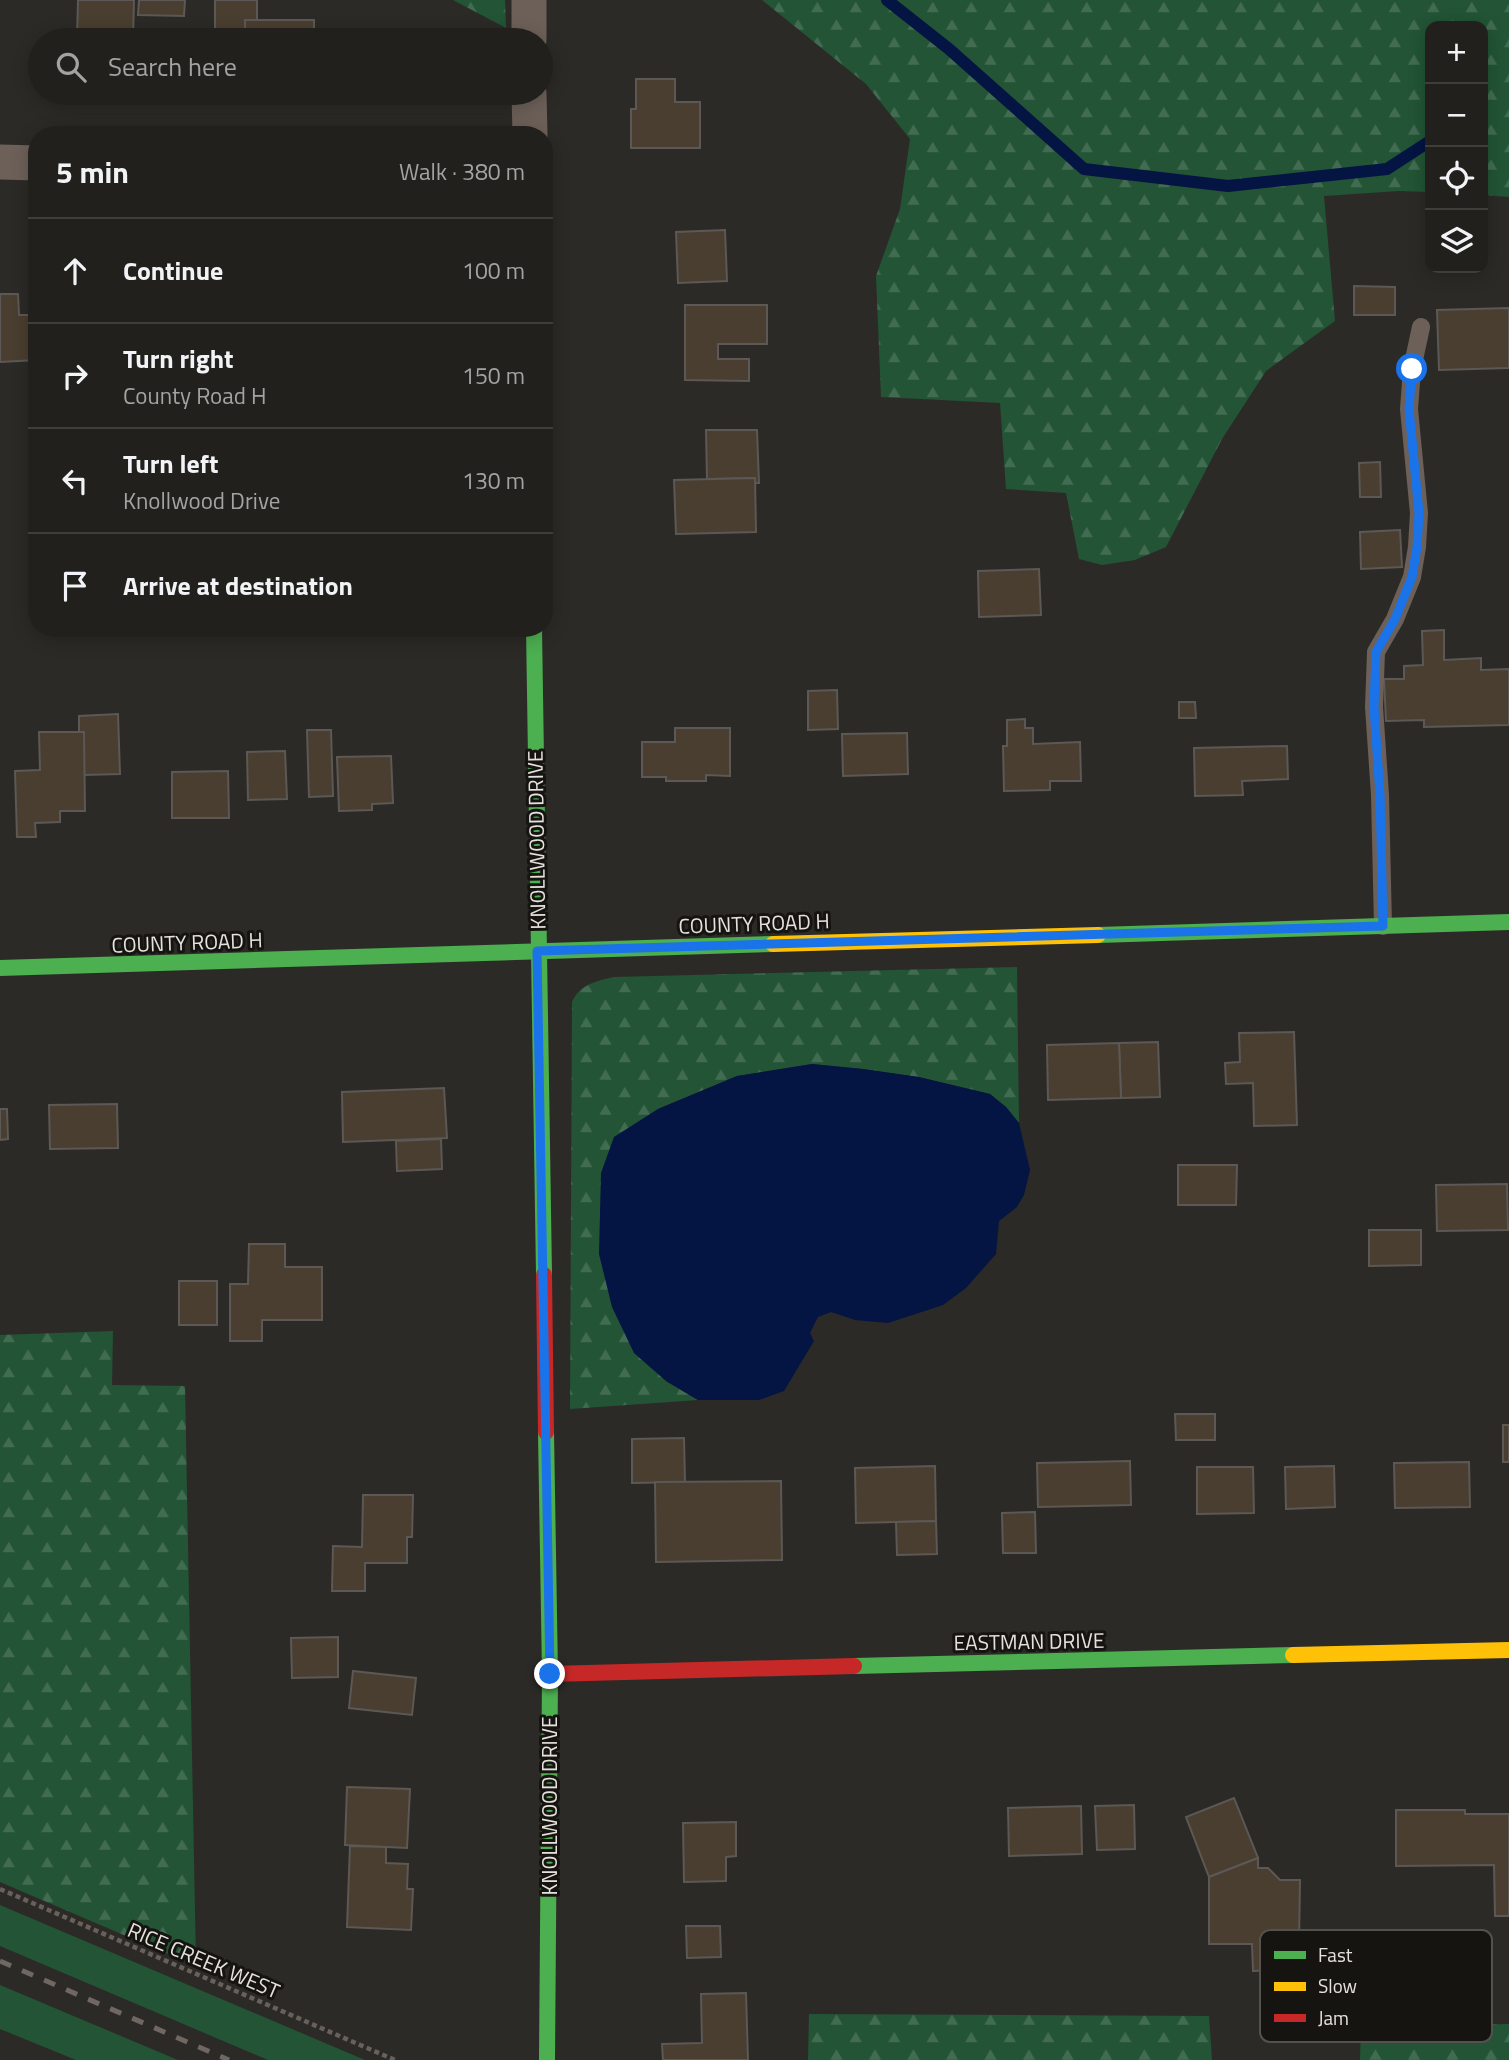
<!DOCTYPE html>
<html lang="en">
<head>
<meta charset="utf-8">
<style>
	body { margin:0; font-family:"Titillium Web",sans-serif; background:#292825; color:#f1f3f6 }
	.controls { position:absolute; right:21px; top:21px; display:grid; overflow:hidden; border-radius:14px; box-shadow:0 4px 18px #0003 }
	.controls button { width:63px; height:63px; display:grid; place-items:center; padding:0; border:0; border-bottom:2px solid #3e3e3b; background:#21201c; color:#f1f3f6; font:35px sans-serif }
	.stop { position:absolute; width:21px; height:21px; margin:-16px; border:5px solid #1a73e8; border-radius:50%; background:#fff }
	.stop.end { background:#1a73e8; border-color:#fff; box-shadow:0 2px 7px #0008 }
	.list { margin:0; padding:0; list-style:none }
	h2 { display:flex; justify-content:space-between; align-items:center; height:91px; margin:0; padding:0 28px; font-size:30px }
	h2 small { font-size:23px; font-weight:400; color:#a2a3a3 }
	.list li { display:grid; grid-template-columns:46px 1fr auto; gap:21px; align-items:center; box-sizing:border-box; height:105px; padding:0 28px; border-top:2px solid #3e3e3b }
	.list b { display:block; font-size:26px; white-space:nowrap }
	.list p { margin:0; font-size:23px; white-space:nowrap; color:#a2a3a3 }
	.list em { font-size:23px; font-style:normal; color:#a2a3a3 }
	.icon { flex:none; width:38px; height:38px; fill:none; stroke:currentColor; stroke-width:2; stroke-linecap:round; stroke-linejoin:round }
	.map { position:relative; flex:none; width:1509px; height:2060px; overflow:hidden }
	.search { position:absolute; background:#21201c; box-shadow:0 4px 18px #0003; left:28px; top:28px; width:525px; height:77px; display:flex; align-items:center; gap:18px; box-sizing:border-box; padding:0 24px; border-radius:38px; color:#a2a3a3; font-size:26px }
	.panel { position:absolute; background:#21201c; box-shadow:0 4px 18px #0003; left:28px; top:126px; width:525px; height:511px; border-radius:28px }
	.map>svg:first-child { display:block }
</style>
</head>
<body>
<div class="map">
<svg width="1509" height="2060" viewBox="0 0 1509 2060">
	<defs>
		<pattern id="forest-firs" width="22" height="20" patternUnits="userSpaceOnUse" patternTransform="scale(1.75)"><rect width="22" height="20" fill="#225435"/><path d="M5 1l3.5 6h-7zM16 11l3.5 6h-7z" fill="#426c52"/></pattern>
	</defs>
	<rect width="100%" height="100%" fill="#2c2a26"/>
	<g fill="#225435">
		<polygon points="0,1905 365,2060 268,2060 0,1946"/>
		<polygon points="0,1985 178,2060 76,2060 0,2029"/>
	</g>
	<g fill="url(#forest-firs)">
		<polygon points="453,0 505,0 506,28"/>
		<polygon points="762,0 1509,0 1509,197 1483,195 1483,26 1430,26 1430,192 1399,191 1324,196 1335,321 1266,371 1222,439 1166,547 1135,560 1102,565 1079,559 1066,493 1006,489 1000,403 881,397 876,276 900,209 910,139 866,84"/>
		<path d="M1017 967 1019 1123 1006 1107 990 1094 918 1077 863 1069 812 1064 737 1076 658 1109 666 1381 698 1400 570 1409 572 1002C580 984 597 981 614 977Z"/>
		<polygon points="113,1331 112,1385 185,1386 196,1966 0,1882 0,1335"/>
		<polygon points="809,2014 1209,2016 1212,2060 808,2060"/>
		<polygon points="1509,2024 1509,2060 1360,2060 1361,2027"/>
	</g>
	<polygon fill="#041443" points="812,1064 863,1069 919,1077 990,1094 1006,1107 1019,1123 1030,1170 1024,1195 1017,1207 999,1221 996,1254 966,1288 943,1305 888,1323 855,1320 831,1312 818,1317 810,1333 814,1341 784,1391 759,1400 698,1400 666,1381 634,1353 612,1307 599,1254 601,1173 614,1137 658,1109 737,1076"/>
	<g fill="none" stroke-linecap="round" stroke-linejoin="round">
		<polyline stroke="#041443" stroke-width="12" points="887,0 949,49 1084,169 1228,186 1387,169 1430,141"/>
	</g>
	<g fill="#493e2f" stroke="#5b5855" stroke-width="2">
		<polygon points="78,0 134,0 133,40 51,40 52,38 77,39"/>
		<polygon points="139,0 185,0 184,16 138,15"/>
		<polygon points="215,0 257,0 257,20 245,20 245,36 215,36"/>
		<rect x="245" y="20" width="69" height="20"/>
		<polygon points="636,79 675,79 675,102 700,102 700,148 631,148 631,109 636,109"/>
		<polygon points="725,230 727,281 678,283 676,232"/>
		<polygon points="1354,286 1395,287 1395,315 1354,315"/>
		<polygon points="0,294 18,294 19,315 30,315 30,326 37,326 37,360 0,362"/>
		<polygon points="685,305 767,305 767,344 718,344 718,359 749,359 749,381 685,380"/>
		<polygon points="1509,308 1509,368 1439,370 1437,310"/>
		<polygon points="706,430 757,430 759,483 755,483 755,478 707,479"/>
		<polygon points="1380,462 1381,497 1360,497 1359,463"/>
		<polygon points="755,478 756,532 676,534 674,480"/>
		<polygon points="1400,530 1402,567 1361,569 1360,532"/>
		<polygon points="1039,569 1041,615 979,617 978,571"/>
		<rect x="351" y="628" width="56" height="7"/>
		<polygon points="1444,630 1444,660 1481,658 1481,670 1509,669 1509,725 1424,727 1424,720 1386,721 1384,679 1404,679 1404,666 1423,665 1422,631"/>
		<polygon points="837,690 838,729 808,730 808,691"/>
		<polygon points="1179,702 1195,702 1196,718 1179,718"/>
		<polygon points="118,714 120,774 84,775 84,732 79,732 79,716"/>
		<polygon points="1025,719 1025,728 1033,728 1033,744 1080,742 1081,781 1050,781 1050,790 1004,791 1003,746 1007,746 1007,720"/>
		<polygon points="675,728 730,728 730,776 706,775 706,781 666,781 666,777 642,777 642,742 675,742"/>
		<polygon points="307,730 331,730 333,796 309,797"/>
		<polygon points="39,732 84,732 85,811 60,811 60,822 35,823 36,837 17,837 15,771 40,770"/>
		<polygon points="907,733 908,774 843,776 842,734"/>
		<polygon points="1287,746 1288,779 1242,781 1243,795 1195,796 1194,748"/>
		<polygon points="285,751 287,799 248,800 247,752"/>
		<polygon points="391,756 393,803 372,804 372,810 339,811 337,757"/>
		<polygon points="228,771 229,818 172,818 172,772"/>
		<polygon points="1294,1032 1297,1125 1254,1126 1253,1083 1226,1084 1225,1063 1240,1062 1239,1033"/>
		<polygon points="1158,1042 1160,1097 1121,1098 1119,1043"/>
		<polygon points="1119,1043 1121,1098 1048,1100 1047,1045"/>
		<polygon points="444,1088 447,1138 343,1142 342,1092"/>
		<polygon points="117,1104 118,1148 50,1149 49,1105"/>
		<polygon points="0,1109 7,1109 8,1139 0,1140"/>
		<polygon points="441,1139 442,1169 397,1171 396,1141"/>
		<polygon points="1178,1165 1237,1165 1236,1205 1178,1205"/>
		<polygon points="1507,1184 1508,1230 1437,1231 1436,1185"/>
		<polygon points="1369,1230 1421,1230 1421,1265 1369,1266"/>
		<polygon points="249,1244 285,1244 285,1267 322,1267 322,1320 262,1320 262,1341 230,1341 230,1284 248,1284"/>
		<rect x="179" y="1281" width="38" height="44"/>
		<polygon points="1175,1414 1215,1414 1215,1440 1176,1440"/>
		<rect x="1503" y="1425" width="6" height="37"/>
		<polygon points="684,1438 685,1482 632,1483 632,1439"/>
		<polygon points="1130,1461 1131,1505 1038,1507 1037,1463"/>
		<polygon points="1469,1462 1470,1507 1395,1508 1394,1463"/>
		<polygon points="935,1466 936,1521 856,1523 855,1468"/>
		<polygon points="1334,1466 1335,1507 1286,1509 1285,1467"/>
		<polygon points="1197,1467 1253,1467 1254,1513 1197,1514"/>
		<polygon points="781,1481 782,1560 656,1562 655,1482"/>
		<polygon points="363,1495 413,1495 412,1537 407,1537 407,1563 365,1563 365,1591 332,1591 333,1546 362,1547"/>
		<polygon points="1035,1512 1036,1553 1003,1553 1002,1513"/>
		<polygon points="936,1521 937,1554 897,1555 896,1522"/>
		<polygon points="338,1637 338,1677 292,1678 291,1638"/>
		<polygon points="353,1671 416,1678 412,1715 349,1708"/>
		<polygon points="347,1787 410,1789 407,1848 345,1845"/>
		<polygon points="1234,1798 1258,1858 1209,1877 1186,1817"/>
		<polygon points="1134,1805 1135,1849 1097,1850 1095,1806"/>
		<polygon points="1081,1806 1082,1854 1009,1856 1008,1808"/>
		<polygon points="1396,1810 1465,1810 1465,1814 1509,1814 1509,1916 1495,1916 1494,1865 1396,1866"/>
		<polygon points="736,1822 736,1856 726,1857 726,1881 684,1882 683,1823"/>
		<polygon points="350,1846 386,1847 386,1863 408,1864 407,1889 413,1889 411,1930 347,1927"/>
		<polygon points="1258,1858 1258,1868 1268,1868 1280,1880 1300,1880 1299,1942 1279,1943 1279,1970 1253,1971 1252,1944 1209,1944 1209,1877"/>
		<polygon points="686,1926 720,1926 721,1957 687,1958"/>
		<polygon points="746,1993 748,2060 663,2060 662,2044 702,2043 701,1994"/>
	</g>
	<g fill="none" stroke-linecap="round" stroke-linejoin="round">
		<polyline stroke="#68605a" stroke-width="4.5" stroke-dasharray="5 3.5" stroke-linecap="butt" points="0,1889 395,2060"/>
		<polyline stroke="#6d6059" stroke-width="18" points="1383,926 1380,795 1374,707 1376,652 1395,619 1412,577 1417,547 1419,513 1409,409 1412,369 1421,327"/>
		<g stroke="#6d6059" stroke-width="35">
			<polyline points="529,0 529,40"/>
			<polyline points="529,93 530,135"/>
			<polyline points="0,162 37,163"/>
		</g>
		<g stroke="#4caf50" stroke-width="16">
			<polyline points="534,628 544,1275"/>
			<polyline points="1098,935 1509,922"/>
			<polyline points="0,968 773,944"/>
			<polyline points="546,1432 550,1674 547,2060"/>
			<polyline points="854,1666 1293,1655"/>
		</g>
		<g stroke="#ffc107" stroke-width="16">
			<polyline points="773,944 1098,935"/>
			<polyline points="1293,1655 1509,1650"/>
		</g>
		<g stroke="#c62828" stroke-width="16">
			<polyline points="544,1275 546,1432"/>
			<polyline points="550,1674 854,1666"/>
		</g>
		<polyline stroke="#706762" stroke-width="5" stroke-dasharray="12 12" stroke-linecap="butt" points="0,1961 229,2060"/>
	</g>
	<g fill="none" stroke-linecap="round" stroke-linejoin="round">
		<polyline stroke="#1a73e8" stroke-width="9" points="550,1674 537,951 1383,926 1380,795 1374,707 1376,652 1395,619 1412,577 1417,547 1419,513 1409,409 1412,369"/>
	</g>
	<g text-anchor="middle" dominant-baseline="central" stroke-width="6" stroke-linejoin="round" paint-order="stroke">
		<g font-size="21" fill="#e5e2dd" stroke="#161410">
			<text transform="translate(536 840) rotate(-91)">KNOLLWOOD DRIVE</text>
			<text transform="translate(754 923) rotate(-2)">COUNTY ROAD H</text>
			<text transform="translate(187 942) rotate(-2)">COUNTY ROAD H</text>
			<text transform="translate(1029 1641) rotate(-1)">EASTMAN DRIVE</text>
			<text transform="translate(549 1806) rotate(-90)">KNOLLWOOD DRIVE</text>
			<text transform="translate(204 1960) rotate(23)">RICE CREEK WEST</text>
		</g>
	</g>
	<rect x="1260" y="1930" width="232" height="112" rx="10" fill="#161410" stroke="#54524e" stroke-width="2"/>
	<rect x="1274" y="1951" width="32" height="8" fill="#4caf50"/>
	<rect x="1274" y="1982" width="32" height="9" fill="#ffc107"/>
	<rect x="1274" y="2014" width="32" height="8" fill="#c62828"/>
	<g font-size="19" fill="#e5e2dd">
		<text x="1318" y="1962">Fast</text>
		<text x="1318" y="1993">Slow</text>
		<text x="1318" y="2025">Jam</text>
	</g>
</svg>
<div class="controls">
<button>+</button>
<button>−</button>
<button><svg class="icon" aria-label="locate" viewBox="0 0 24 24"><circle cx="12" cy="12" r="6"/><path d="M12 2v4M12 18v4M2 12h4M18 12h4"/></svg></button>
<button><svg class="icon" aria-label="layers" viewBox="0 0 24 24"><path d="M12 4l9 5-9 5-9-5zM3 14l9 5 9-5"/></svg></button>
</div>
<div class="stop" style="left:1412px;top:369px"></div>
<div class="stop end" style="left:550px;top:1674px"></div>
<div class="search"><svg class="icon" aria-label="search" viewBox="0 0 24 24"><circle cx="10" cy="10" r="6"/><path d="M15 15l6 6"/></svg>Search here</div>
<section class="panel">
<h2>5 min<small>Walk · 380 m</small></h2>
<ul class="list">
<li><svg class="icon" aria-label="ahead" viewBox="0 0 24 24"><path d="M12 20V5M6 11l6-6 6 6"/></svg><div><b>Continue</b></div><em>100 m</em></li>
<li><svg class="icon" aria-label="right" viewBox="0 0 24 24"><path d="M7 20v-9h11M14 6l5 5-5 5"/></svg><div><b>Turn right</b><p>County Road H</p></div><em>150 m</em></li>
<li><svg class="icon" aria-label="left" viewBox="0 0 24 24"><path d="M17 20v-9H6M10 6l-5 5 5 5"/></svg><div><b>Turn left</b><p>Knollwood Drive</p></div><em>130 m</em></li>
<li><svg class="icon" aria-label="arrive" viewBox="0 0 24 24"><path d="M6 21V4h12l-3 4 3 4H6"/></svg><div><b>Arrive at destination</b></div></li>
</ul>
</section>
</div>
</body>
</html>
